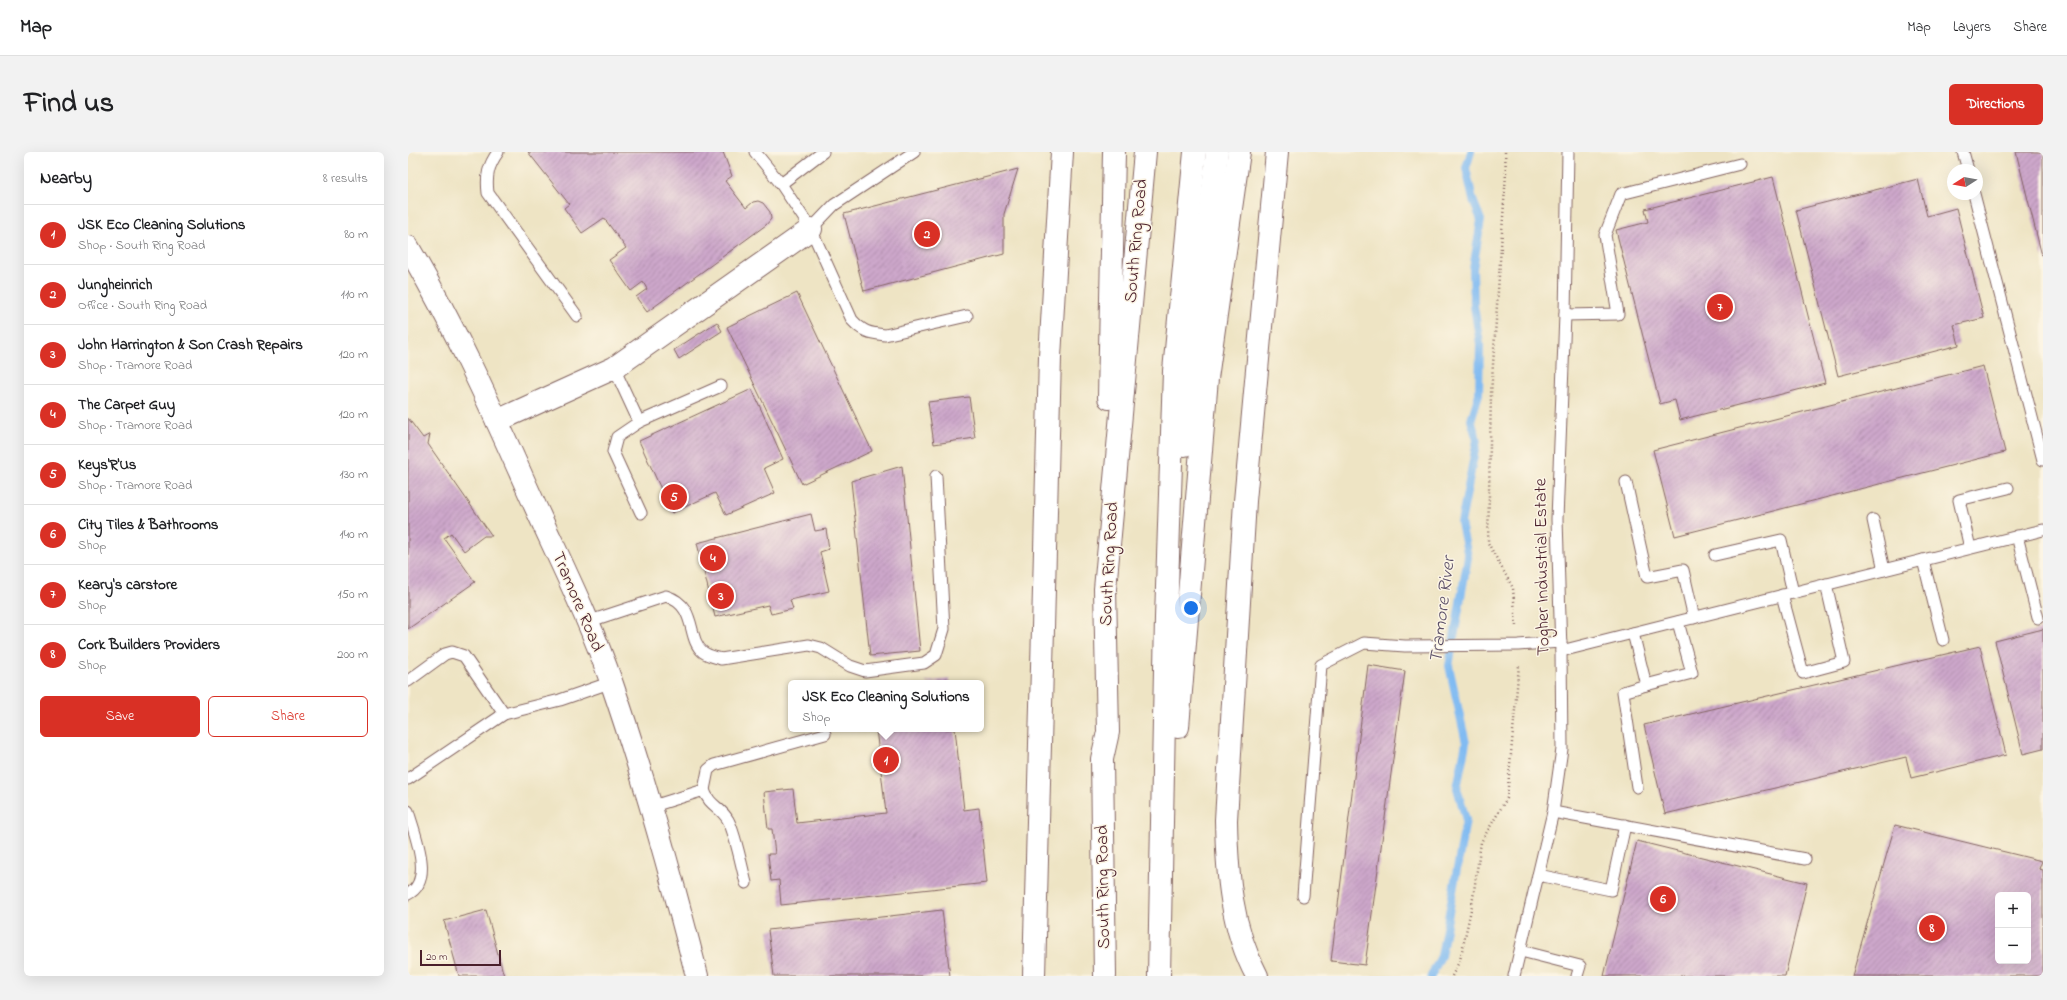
<!DOCTYPE html>
<html lang="en">
<head>
<meta charset="utf-8">
<style>
	body { margin:0; font-family:"Indie Flower",sans-serif; background:#f2f2f2; color:#202124 }
	.controls { position:absolute; right:12px; bottom:12px; display:grid; overflow:hidden; border-radius:6px; box-shadow:0 4px 16px #0002 }
	.controls button { width:36px; height:36px; display:grid; place-items:center; padding:0; border:0; border-bottom:1px solid #e0e0e0; background:#fff; color:#202124; font:20px sans-serif }
	.compass { position:absolute; left:1539px; top:12px; width:36px; height:36px; border-radius:50%; background:#fff; box-shadow:0 4px 16px #0002; rotate:259deg }
	.scale { position:absolute; left:12px; bottom:10px; width:81px; box-sizing:border-box; padding-left:4px; border:2px solid #4a1f2b; border-top:0; font-size:11px; line-height:14px; white-space:nowrap; color:#4a1f2b; -webkit-text-stroke:3px #fcf5e5; paint-order:stroke }
	.you { position:absolute; left:783px; top:456px; width:14px; height:14px; margin:-10px; border:3px solid #fff; border-radius:50%; background:#1a73e8; box-shadow:0 0 0 6px #1a73e833 }
	.badge { display:grid; place-items:center; width:26px; height:26px; border-radius:50%; background:#d93025; color:#fff; font-size:13px; font-weight:700 }
	.pin { position:absolute; translate:-50% -50%; border:2px solid #fff; box-shadow:0 1px 4px #0006 }
	.popup { position:absolute; left:380px; top:528px; width:196px; height:52px; box-sizing:border-box; display:grid; place-content:center; border-radius:6px; background:#fff; filter:drop-shadow(0 1px 3px #0005); font-size:13px; white-space:nowrap; color:#757577 }
	.popup b { font-size:15px; color:#202124 }
	.popup::after { content:''; position:absolute; left:50%; top:100%; margin-left:-8px; border:8px solid transparent; border-top-color:#fff }
	.list { margin:0; padding:0; list-style:none }
	h2 { display:flex; justify-content:space-between; align-items:center; height:52px; margin:0; padding:0 16px; font-size:17px }
	h2 small { font-size:13px; font-weight:400; color:#757577 }
	.list li { display:grid; grid-template-columns:26px 1fr auto; gap:12px; align-items:center; box-sizing:border-box; height:60px; padding:0 16px; border-top:1px solid #e0e0e0 }
	.list b { display:block; font-size:15px; white-space:nowrap }
	.list p { margin:0; font-size:13px; white-space:nowrap; color:#757577 }
	.list em { font-size:13px; font-style:normal; color:#757577 }
	.actions { display:flex; gap:8px; padding:12px 16px }
	.actions a { flex:1; padding:9px 0; border:1px solid #d93025; border-radius:6px; text-align:center; font-size:14px; color:#d93025 }
	.actions .main { background:#d93025; color:#fff }
	.map { position:relative; flex:none; width:1635px; height:824px; overflow:hidden; border-radius:6px }
	header { display:flex; align-items:center; gap:24px; box-sizing:border-box; height:56px; padding:0 20px; background:#fff; border-bottom:1px solid #e0e0e0 }
	header strong { font-size:19px }
	nav { display:flex; gap:22px; margin-inline-start:auto; font-size:14px }
	.intro { display:flex; align-items:center; justify-content:space-between; box-sizing:border-box; height:96px; padding:0 24px }
	h1 { margin:0; font-size:28px }
	.button { padding:10px 18px; border-radius:6px; background:#d93025; color:#fff; font-size:14px; font-weight:700 }
	main { display:flex; gap:24px; padding:0 24px }
	aside { flex:1; background:#fff; border-radius:6px; box-shadow:0 4px 16px #0002 }
	.map>svg:first-child { display:block }
</style>
</head>
<body>
<header>
<strong>Map</strong>
<nav><a>Map</a><a>Layers</a><a>Share</a></nav>
</header>
<div class="intro"><h1>Find us</h1><a class="button">Directions</a></div>
<main>
<aside>
<h2>Nearby<small>8 results</small></h2>
<ul class="list">
<li><span class="badge">1</span><div><b>JSK Eco Cleaning Solutions</b><p>Shop · South Ring Road</p></div><em>80 m</em></li>
<li><span class="badge">2</span><div><b>Jungheinrich</b><p>Office · South Ring Road</p></div><em>110 m</em></li>
<li><span class="badge">3</span><div><b>John Harrington &amp; Son Crash Repairs</b><p>Shop · Tramore Road</p></div><em>120 m</em></li>
<li><span class="badge">4</span><div><b>The Carpet Guy</b><p>Shop · Tramore Road</p></div><em>120 m</em></li>
<li><span class="badge">5</span><div><b>Keys'R'Us</b><p>Shop · Tramore Road</p></div><em>130 m</em></li>
<li><span class="badge">6</span><div><b>City Tiles &amp; Bathrooms</b><p>Shop</p></div><em>140 m</em></li>
<li><span class="badge">7</span><div><b>Keary's carstore</b><p>Shop</p></div><em>150 m</em></li>
<li><span class="badge">8</span><div><b>Cork Builders Providers</b><p>Shop</p></div><em>200 m</em></li>
</ul>
<div class="actions"><a class="main">Save</a><a>Share</a></div>
</aside>
<div class="map">
<svg width="1635" height="824" viewBox="0 0 1635 824">
	<defs>
		<pattern id="building-hatch" width="6" height="6" patternUnits="userSpaceOnUse"><rect width="6" height="6" fill="#cda7cb"/><path d="M-1 1l2-2M0 6l6-6M5 7l2-2" fill="none" stroke="#a887a5"/></pattern>
	</defs>
	<rect width="100%" height="100%" fill="#fcf5e5"/>
	<filter id="ink" filterUnits="userSpaceOnUse"><feTurbulence type="fractalNoise" baseFrequency=".025" numOctaves="2"/><feDisplacementMap in="SourceGraphic" scale="8" xChannelSelector="R" yChannelSelector="G"/><feConvolveMatrix kernelMatrix="1 2 1 2 8 2 1 2 1" color-interpolation-filters="sRGB"/></filter>
	<filter id="wash" filterUnits="userSpaceOnUse"><feTurbulence type="fractalNoise" baseFrequency=".012" numOctaves="4" result="noise"/><feDisplacementMap in="SourceGraphic" scale="16" xChannelSelector="R" yChannelSelector="G"/><feGaussianBlur stdDeviation="0.9" result="paint"/><feColorMatrix in="noise" values="0 0 0 0 0 0 0 0 0 0 0 0 0 0 0 0 0 1.4 0 .05"/><feComposite in="paint" operator="in"/></filter>
	<g filter="url(#wash)">
		<rect width="100%" height="100%" fill="#eee4c4"/>
		<g fill="none" stroke-linecap="round" stroke-linejoin="round">
			<polyline stroke="#81bbf2" stroke-width="8" points="1023,824 1033,804 1058,668 1049,636 1058,591 1041,514 1060,405 1053,371 1069,288 1063,268 1071,242 1072,192 1066,154 1065,117 1073,68 1065,48 1058,16 1063,0"/>
		</g>
		<g id="blocks">
			<g fill="url(#building-hatch)" fill-rule="evenodd">
				<polygon points="120,0 315,0 324,24 317,29 338,56 345,50 350,49 355,51 362,60 363,67 358,73 239,160 228,145 239,137 235,130 223,139 201,108 218,96 196,66 174,81 156,56 161,52"/>
				<polygon points="1608,0 1635,0 1635,104 1634,104"/>
				<polygon points="610,17 596,62 596,102 456,139 436,62"/>
				<polygon points="1365,25 1417,231 1272,268 1267,248 1252,252 1208,78 1240,70 1237,57"/>
				<polygon points="1510,27 1519,64 1548,56 1576,166 1546,173 1551,193 1430,224 1388,58"/>
				<polygon points="389,141 464,299 394,332 319,175"/>
				<polygon points="309,170 314,179 271,207 266,198"/>
				<polygon points="1575,214 1597,300 1267,384 1245,298"/>
				<polygon points="344,237 375,307 356,316 367,341 318,363 307,341 264,361 231,289"/>
				<polygon points="561,245 567,286 526,292 520,250"/>
				<polygon points="0,266 15,286 22,282 20,292 84,384 76,384 56,399 43,381 36,386 67,430 0,477"/>
				<polygon points="494,314 512,499 462,504 443,329"/>
				<polygon points="403,362 407,379 418,377 421,397 412,400 421,439 382,448 385,457 363,462 360,453 307,465 289,391"/>
				<polygon points="1635,477 1635,597 1615,602 1587,489"/>
				<polygon points="1572,494 1598,603 1503,626 1498,605 1257,662 1236,573"/>
				<polygon points="960,513 997,519 957,813 923,809"/>
				<polygon points="542,527 542,531 518,531 518,530"/>
				<polygon points="468,577 547,577 556,658 571,656 579,731 373,753 371,728 363,729 360,702 367,702 364,677 360,677 356,640 385,637 389,671 478,661"/>
				<path d="M1487 673 1634 709 1631 717 1635 718V824H1444ZM1590 743H1620V809H1590Z"/>
				<polygon points="1229,689 1399,731 1377,824 1196,824"/>
				<polygon points="78,758 96,824 51,824 36,769"/>
				<polygon points="534,758 542,824 366,824 360,778"/>
			</g>
		</g>
	</g>
	<g filter="url(#ink)">
		<use href="#blocks" fill-opacity="0" stroke="#836461" stroke-width="1"/>
		<g fill="none" stroke-linecap="round" stroke-linejoin="round">
			<defs>
				<g id="lane">
					<path d="M90 0C80 14 78 24 80 41L169 164"/>
					<path d="M347 0 373 32 403 77 444 168C455 180 461 181 477 183L559 164"/>
					<polyline points="1555,0 1560,18"/>
					<polyline points="373,32 415,0"/>
					<polyline points="1566,42 1635,308"/>
					<polyline points="403,77 426,53 506,0"/>
					<polyline points="1157,163 1210,162 1197,83 1213,42 1332,12"/>
					<polyline points="206,216 231,270"/>
					<polyline points="1218,330 1239,425 1275,418 1286,466"/>
					<polyline points="233,361 205,300 209,285 231,270 313,234"/>
					<polyline points="1465,368 1476,418"/>
					<polyline points="1609,384 1630,466"/>
					<polyline points="1562,396 1551,348 1600,336"/>
					<polyline points="1307,403 1373,388 1385,441"/>
					<polyline points="1515,408 1535,488"/>
					<polyline points="1374,443 1395,521 1436,510 1418,432"/>
					<path d="M179 470 258 444C290 454 278 486 295 500 300 504 307 505 313 507L401 493 413 496 442 514 457 519 516 511 528 503 536 477 528 324"/>
					<polyline points="1225,481 1238,533 1215,540 1229,635"/>
					<polyline points="1153,499 1635,378"/>
					<polyline points="0,529 37,502 44,500 56,504 96,562"/>
					<polyline points="1238,533 1284,521 1270,470"/>
					<polyline points="0,627 96,562 152,548 204,530"/>
					<polyline points="296,638 300,618 306,613 417,582"/>
					<path d="M242 655 296 638C301 654 313 655 320 668 327 680 334 716 338 731"/>
					<path d="M0 659C6 681 27 729 0 742"/>
					<polyline points="1145,660 1397,707"/>
					<polyline points="1130,723 1203,738 1217,673"/>
					<polyline points="895,744 913,513 956,491 997,494 1110,493 1153,490"/>
					<polyline points="1113,799 1172,814 1169,824"/>
					<polyline points="1106,824 1145,660 1154,597 1153,499 1149,367 1157,163 1160,0"/>
				</g>
				<polyline id="street" points="89,269 206,216 403,77"/>
				<path id="secondary" d="M0 95C46 173 83 255 119 336 148 401 181 465 204 532 237 628 264 726 289 824"/>
				<g id="highway">
					<polyline points="701,246 706,0"/>
					<polyline points="777,293 809,0"/>
					<polyline points="770,575 799,226 831,0"/>
					<polyline points="626,824 642,205 654,0"/>
					<polyline points="697,824 694,607 700,580 697,437 737,0"/>
					<polyline points="751,824 758,466 766,219 787,0"/>
					<path d="M849 824C823 776 819 721 818 668L837 349 869 0"/>
				</g>
			</defs>
			<use href="#lane" stroke="#836461" stroke-width="13"/>
			<use href="#street" stroke="#836461" stroke-width="24"/>
			<use href="#secondary" stroke="#836461" stroke-width="24"/>
			<use href="#highway" stroke="#836461" stroke-width="24"/>
			<g stroke="#836461" stroke-width="2.5" stroke-dasharray="1 3" stroke-linecap="butt">
				<polyline points="1097,0 1098,21 1083,242 1080,391 1105,436 1108,474"/>
				<polyline points="1044,824 1052,808 1064,753 1073,690 1099,646 1111,513"/>
			</g>
			<use href="#lane" stroke="#fff" stroke-width="11"/>
			<use href="#street" stroke="#fff" stroke-width="22"/>
			<use href="#secondary" stroke="#fff" stroke-width="22"/>
			<use href="#highway" stroke="#fff" stroke-width="22"/>
		</g>
	</g>
	<g text-anchor="middle" dominant-baseline="central" stroke-width="3" stroke-linejoin="round" paint-order="stroke">
		<g font-size="18" fill="#4a1f2b" stroke="#fcf5e5">
			<text transform="translate(729 89) rotate(-85)">South Ring Road</text>
			<text transform="translate(702 412) rotate(-87)">South Ring Road</text>
			<text transform="translate(1135 415) rotate(-91)">Togher Industrial Estate</text>
			<text transform="translate(169 450) rotate(67)">Tramore Road</text>
			<text transform="translate(696 735) rotate(-91)">South Ring Road</text>
		</g>
		<g font-size="19" font-style="italic" fill="#5a4e67" stroke="#fcf5e5">
			<text transform="translate(1035 458) rotate(-83)">Tramore River</text>
		</g>
	</g>
</svg>
<div class="controls">
<button>+</button>
<button>−</button>
</div>
<svg class="compass" viewBox="-18 -18 36 36"><path d="M0-13l5 13h-10z" fill="#e53935"/><path d="M0 13l5-13h-10z" fill="#757577"/></svg>
<div class="scale">20 m</div>
<div class="you"></div>
<div class="pin badge" style="left:478px;top:608px">1</div>
<div class="popup"><b>JSK Eco Cleaning Solutions</b>Shop</div>
<div class="pin badge" style="left:519px;top:82px">2</div>
<div class="pin badge" style="left:313px;top:444px">3</div>
<div class="pin badge" style="left:305px;top:406px">4</div>
<div class="pin badge" style="left:266px;top:345px">5</div>
<div class="pin badge" style="left:1255px;top:747px">6</div>
<div class="pin badge" style="left:1312px;top:155px">7</div>
<div class="pin badge" style="left:1524px;top:776px">8</div>
</div>
</main>
</body>
</html>
